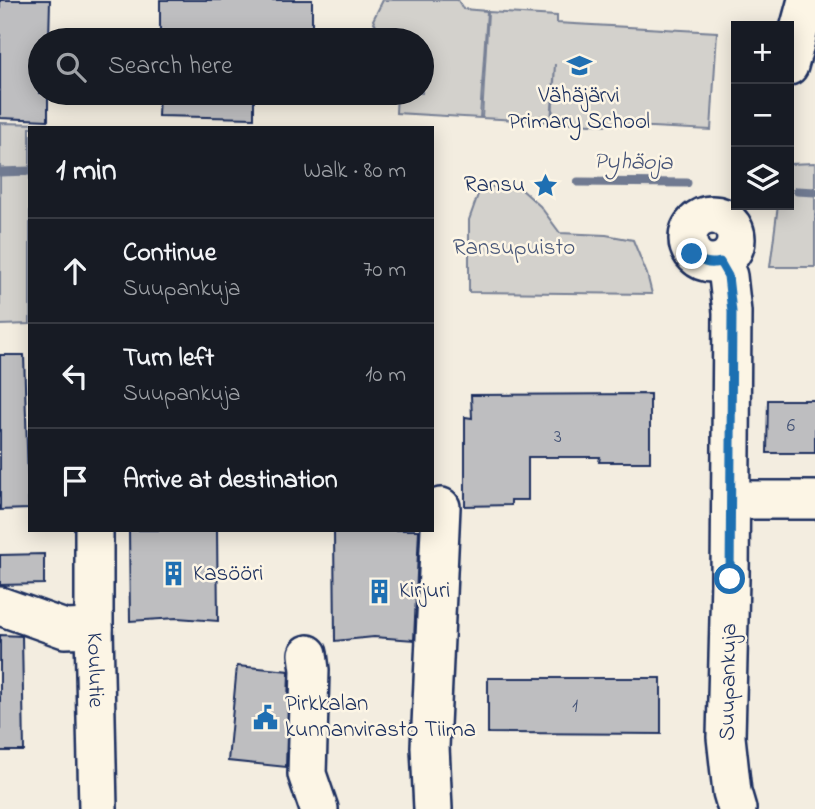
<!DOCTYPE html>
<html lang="en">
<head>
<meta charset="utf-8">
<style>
	body { margin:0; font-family:"Indie Flower",sans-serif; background:#20242c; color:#f1f3f6 }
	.controls { position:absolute; right:21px; top:21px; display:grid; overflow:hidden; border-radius:0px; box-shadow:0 4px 18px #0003 }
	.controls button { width:63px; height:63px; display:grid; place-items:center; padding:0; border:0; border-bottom:2px solid #363941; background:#171b24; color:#f1f3f6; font:35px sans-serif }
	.stop { position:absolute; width:21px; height:21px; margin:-16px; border:5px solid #1f6fb2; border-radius:50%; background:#fff }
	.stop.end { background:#1f6fb2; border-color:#fff; box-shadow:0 2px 7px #0008 }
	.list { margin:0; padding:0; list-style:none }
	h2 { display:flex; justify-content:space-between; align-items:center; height:91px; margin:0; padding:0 28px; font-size:30px }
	h2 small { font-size:23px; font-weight:400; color:#9ea1a6 }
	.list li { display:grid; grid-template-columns:46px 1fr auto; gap:21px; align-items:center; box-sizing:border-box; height:105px; padding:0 28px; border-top:2px solid #363941 }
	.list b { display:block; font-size:26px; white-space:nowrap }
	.list p { margin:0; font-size:23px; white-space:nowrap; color:#9ea1a6 }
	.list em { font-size:23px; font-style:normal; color:#9ea1a6 }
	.icon { flex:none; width:38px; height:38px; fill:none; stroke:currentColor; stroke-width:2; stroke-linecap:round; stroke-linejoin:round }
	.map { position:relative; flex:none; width:815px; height:809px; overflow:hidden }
	.search { position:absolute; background:#171b24; box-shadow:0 4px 18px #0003; left:28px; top:28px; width:406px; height:77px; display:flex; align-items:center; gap:18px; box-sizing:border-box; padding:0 24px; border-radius:38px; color:#9ea1a6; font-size:26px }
	.panel { position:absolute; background:#171b24; box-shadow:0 4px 18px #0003; left:28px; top:126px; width:406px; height:406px; border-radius:0px }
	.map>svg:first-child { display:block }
</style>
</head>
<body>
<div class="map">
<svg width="815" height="809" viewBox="0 0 815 809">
	<rect width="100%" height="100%" fill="#f3ede0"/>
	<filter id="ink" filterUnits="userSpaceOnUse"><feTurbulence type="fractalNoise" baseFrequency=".0143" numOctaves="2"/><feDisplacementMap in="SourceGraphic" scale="14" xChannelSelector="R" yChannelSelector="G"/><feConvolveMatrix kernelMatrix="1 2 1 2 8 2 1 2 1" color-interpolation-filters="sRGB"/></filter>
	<g filter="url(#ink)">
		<g fill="#d3d1cc" stroke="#778095" stroke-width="2">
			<polygon points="383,0 458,0 463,9 487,11 480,118 396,113 397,93 422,93 422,40 383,40 373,20"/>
			<polygon points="488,12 557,16 557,23 717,32 711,130 552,122 555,64 551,122 482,118"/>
			<polygon points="0,123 43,124 43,128 30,128 30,324 0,325"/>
			<polygon points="815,163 815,267 770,267 778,205 789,205 789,164"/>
			<polygon points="481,186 521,189 540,206 560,233 606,235 633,240 647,274 652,294 469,292 469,220"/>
		</g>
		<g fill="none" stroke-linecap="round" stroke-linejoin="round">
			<g stroke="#707a91" stroke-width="9">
				<polyline points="0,172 30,171"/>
				<polyline points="578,182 687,183"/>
				<polyline points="797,191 815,192"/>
			</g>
		</g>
		<g fill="#bebec0" stroke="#1b2f5e" stroke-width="2">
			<polygon points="0,0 50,0 49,40 40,40 40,93 48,93 48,120 0,118"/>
			<rect x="160" y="0" width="152" height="40"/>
			<polygon points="159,93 254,93 254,118 158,116"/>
			<polygon points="0,355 24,355 29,509 0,510"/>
			<polygon points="650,394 650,462 599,462 600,457 528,457 528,500 511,500 511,505 465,506 465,417 472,418 471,395"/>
			<polygon points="768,400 815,400 815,453 767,453"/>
			<polygon points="129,530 217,530 218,621 177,618 130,621"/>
			<polygon points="334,530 419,530 414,640 374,637 335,641"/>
			<polygon points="44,554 44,584 0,585 0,555"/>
			<polygon points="0,635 22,636 24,751 0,751"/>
			<polygon points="237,666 289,671 286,767 228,761"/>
			<polygon points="488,678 661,678 661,734 488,733"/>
		</g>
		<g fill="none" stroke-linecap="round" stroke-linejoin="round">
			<defs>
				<g id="minor">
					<polyline points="789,66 807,0"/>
					<circle cx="712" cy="239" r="24"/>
					<polyline points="720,262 728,276 732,312 730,579 726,737 732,792 737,809"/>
					<polyline points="731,500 815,500"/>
					<path id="s1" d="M94 530V628L98 809"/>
					<polyline points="0,606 65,629 94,628"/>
					<polyline points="308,654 310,670 307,774 319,809"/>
					<polyline points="433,809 430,747 441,507"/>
				</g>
			</defs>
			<use href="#minor" stroke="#1b2f5e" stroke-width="42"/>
			<use href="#minor" stroke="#fcf5e5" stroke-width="37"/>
		</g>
	</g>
	<g fill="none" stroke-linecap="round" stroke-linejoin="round" filter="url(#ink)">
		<path stroke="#1f6fb2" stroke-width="9" d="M692 254C701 262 709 265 720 262L728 276 732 312 730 579"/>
	</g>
	<defs>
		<symbol id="school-bare" viewBox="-9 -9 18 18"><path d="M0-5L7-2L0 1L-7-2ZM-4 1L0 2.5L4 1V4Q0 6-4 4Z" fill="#1f6fb2" stroke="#fcf5e5" stroke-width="2.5" paint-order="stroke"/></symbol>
		<symbol id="sight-bare" viewBox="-9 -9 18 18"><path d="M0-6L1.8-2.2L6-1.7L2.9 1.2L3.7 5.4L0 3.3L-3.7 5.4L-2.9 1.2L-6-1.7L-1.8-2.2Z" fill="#1f6fb2" stroke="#fcf5e5" stroke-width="2.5" paint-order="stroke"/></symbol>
		<symbol id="building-bare" viewBox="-9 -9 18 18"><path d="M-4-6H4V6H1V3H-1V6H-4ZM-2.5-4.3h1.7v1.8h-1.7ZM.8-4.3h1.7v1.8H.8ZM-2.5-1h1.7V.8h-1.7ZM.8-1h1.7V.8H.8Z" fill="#1f6fb2" stroke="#fcf5e5" stroke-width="2.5" paint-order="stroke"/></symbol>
		<symbol id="civic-bare" viewBox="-9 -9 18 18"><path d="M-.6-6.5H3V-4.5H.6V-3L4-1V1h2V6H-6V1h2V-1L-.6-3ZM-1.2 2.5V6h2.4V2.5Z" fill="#1f6fb2" stroke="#fcf5e5" stroke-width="2.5" paint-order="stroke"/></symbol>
	</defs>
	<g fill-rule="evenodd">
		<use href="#school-bare" x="562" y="48" width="35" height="35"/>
		<use href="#sight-bare" x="528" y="168" width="35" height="35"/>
		<use href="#building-bare" x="156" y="556" width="35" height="35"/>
		<use href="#building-bare" x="362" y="574" width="35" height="35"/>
		<use href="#civic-bare" x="248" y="700" width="35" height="35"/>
	</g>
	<g text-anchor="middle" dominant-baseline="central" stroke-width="5" stroke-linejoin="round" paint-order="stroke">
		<g font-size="19" fill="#445376">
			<text x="791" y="426">6</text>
			<text x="558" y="437">3</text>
			<text x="575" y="706">1</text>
		</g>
		<g font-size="23" fill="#1b2f5e" stroke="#fcf5e5" text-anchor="start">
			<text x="579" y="96" text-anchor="middle">Vähäjärvi<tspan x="579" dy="26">Primary School</tspan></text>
			<text x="525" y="185" text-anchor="end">Ransu</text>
			<text x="193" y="574">Kasööri</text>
			<text x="399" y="591">Kirjuri</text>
			<text x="285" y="704">Pirkkalan<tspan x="285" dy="26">kunnanvirasto Tiima</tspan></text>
		</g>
		<g font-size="23" fill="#49587a" stroke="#fcf5e5">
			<text x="514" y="248">Ransupuisto</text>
		</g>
		<g font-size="23" fill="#1b2f5e" stroke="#fcf5e5">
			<text stroke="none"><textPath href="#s1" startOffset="140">Koulutie</textPath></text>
			<text transform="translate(729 682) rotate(-89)">Suupankuja</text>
		</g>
		<g font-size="24" font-style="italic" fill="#465478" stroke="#fcf5e5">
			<text transform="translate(633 163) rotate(1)">Pyhäoja</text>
		</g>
	</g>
</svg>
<div class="controls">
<button>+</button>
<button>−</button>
<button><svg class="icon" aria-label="layers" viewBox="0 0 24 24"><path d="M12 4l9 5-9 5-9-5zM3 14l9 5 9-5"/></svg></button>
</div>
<div class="stop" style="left:730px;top:579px"></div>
<div class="stop end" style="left:692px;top:254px"></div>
<div class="search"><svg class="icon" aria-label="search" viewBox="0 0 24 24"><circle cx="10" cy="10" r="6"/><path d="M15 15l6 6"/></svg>Search here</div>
<section class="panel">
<h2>1 min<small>Walk · 80 m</small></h2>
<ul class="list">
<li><svg class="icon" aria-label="ahead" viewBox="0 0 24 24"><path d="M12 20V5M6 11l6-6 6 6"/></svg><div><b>Continue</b><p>Suupankuja</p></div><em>70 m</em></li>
<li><svg class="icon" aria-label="left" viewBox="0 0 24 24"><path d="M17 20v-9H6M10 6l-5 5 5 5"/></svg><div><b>Turn left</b><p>Suupankuja</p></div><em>10 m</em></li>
<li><svg class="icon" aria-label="arrive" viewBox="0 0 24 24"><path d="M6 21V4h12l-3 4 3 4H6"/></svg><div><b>Arrive at destination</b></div></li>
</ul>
</section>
</div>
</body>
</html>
